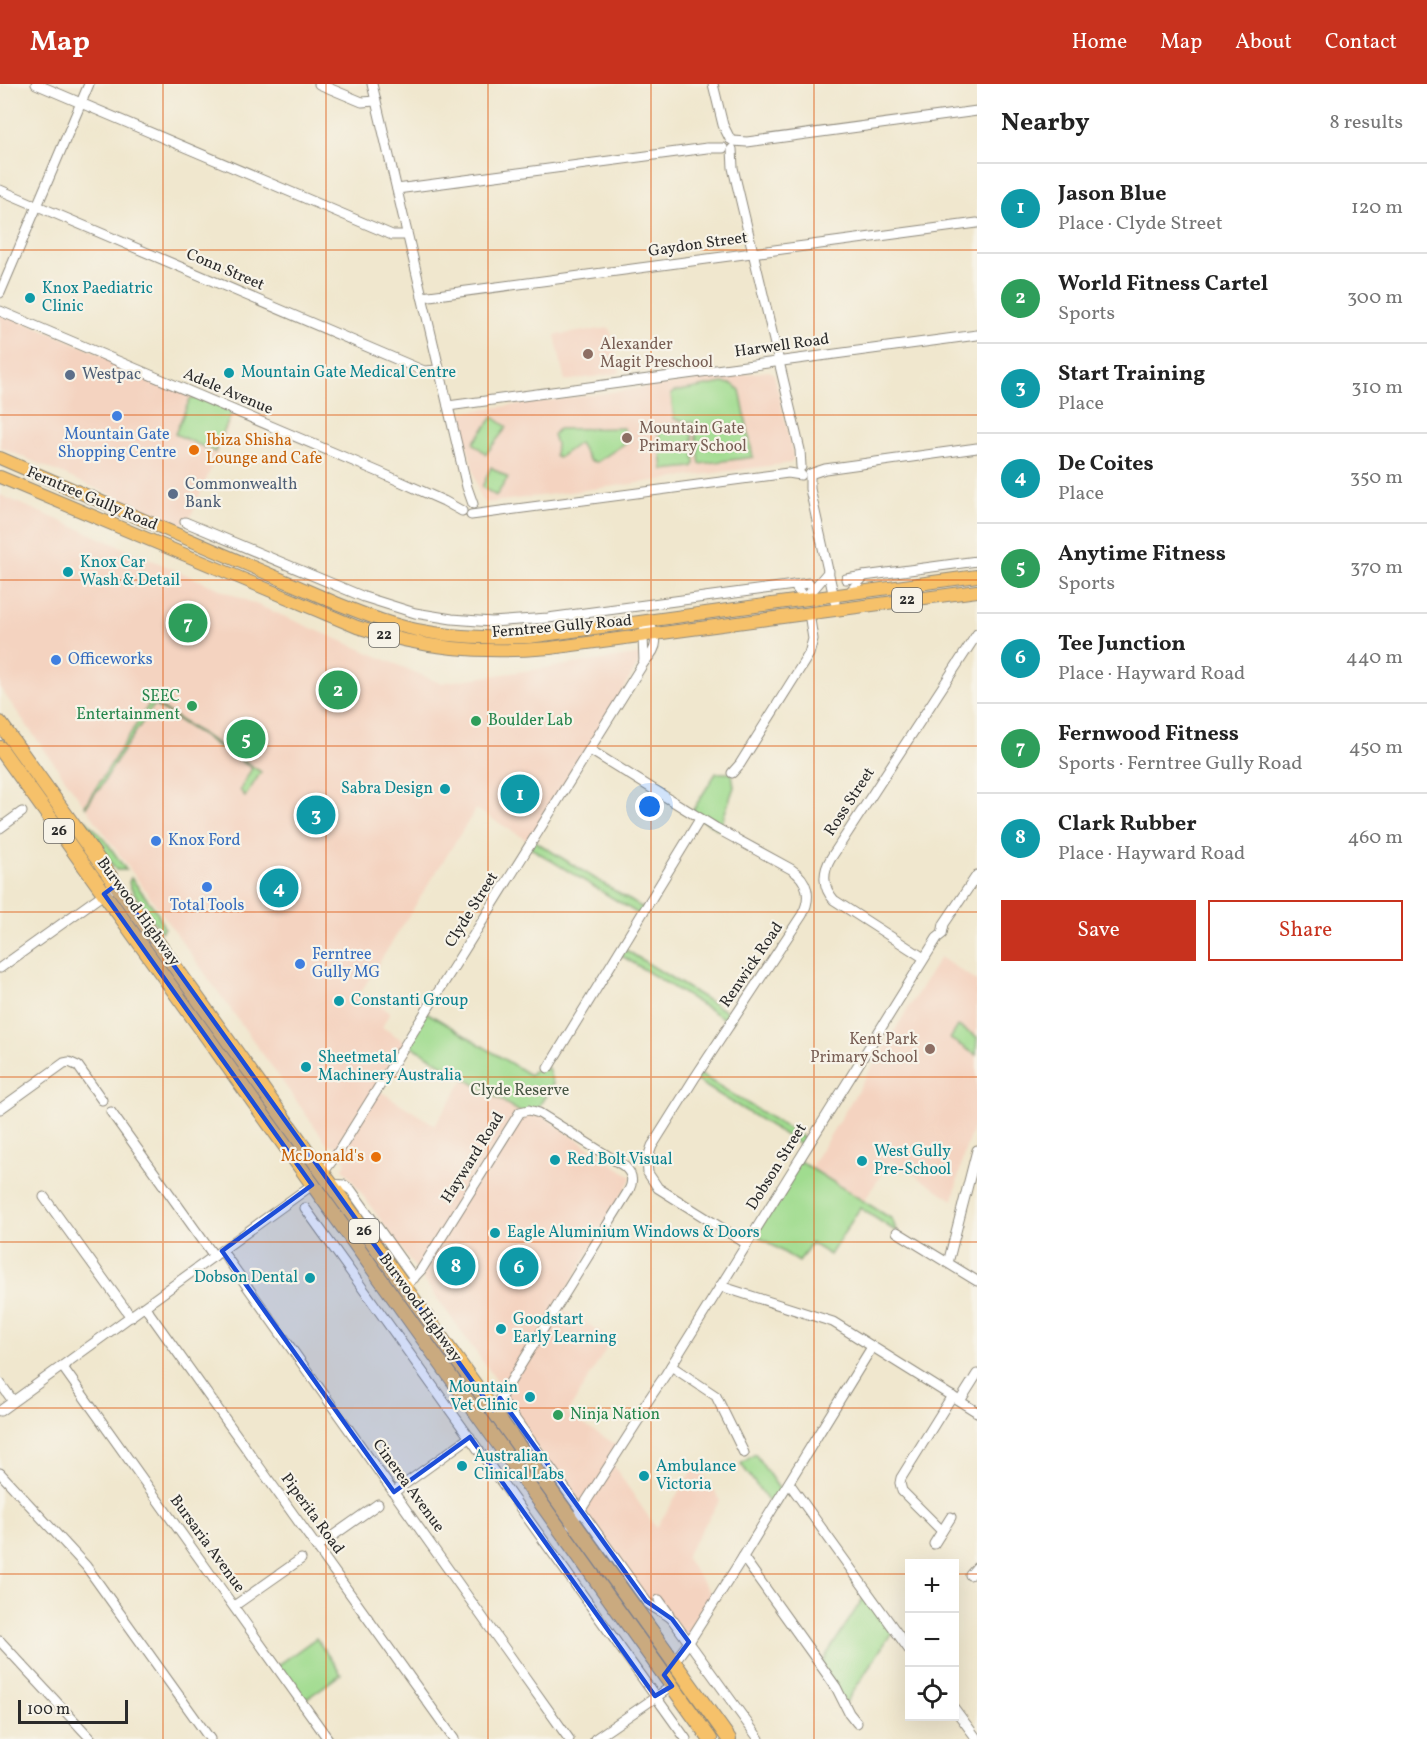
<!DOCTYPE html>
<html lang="en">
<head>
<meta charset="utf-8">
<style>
	body { margin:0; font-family:Vollkorn,serif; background:#f2f2f2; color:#222 }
	.controls { position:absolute; right:18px; bottom:18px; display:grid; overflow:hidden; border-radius:0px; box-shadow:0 6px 24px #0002 }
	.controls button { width:54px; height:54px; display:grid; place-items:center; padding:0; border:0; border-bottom:2px solid #e0e0e0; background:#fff; color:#222; font:30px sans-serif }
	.scale { position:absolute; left:18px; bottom:15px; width:110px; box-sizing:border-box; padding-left:6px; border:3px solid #2b2b2b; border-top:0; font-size:16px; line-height:21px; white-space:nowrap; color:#2b2b2b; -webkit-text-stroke:4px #f7f3e8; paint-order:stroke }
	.you { position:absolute; left:650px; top:723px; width:21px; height:21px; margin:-15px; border:4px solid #fff; border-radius:50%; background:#1a73e8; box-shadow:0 0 0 9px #1a73e833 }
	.badge { display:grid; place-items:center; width:39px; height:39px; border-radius:50%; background:#c8321e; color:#fff; font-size:20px; font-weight:700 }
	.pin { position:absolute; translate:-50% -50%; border:3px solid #fff; box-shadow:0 2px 6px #0006 }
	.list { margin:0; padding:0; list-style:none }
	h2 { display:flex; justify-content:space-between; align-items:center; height:78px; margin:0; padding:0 24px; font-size:26px }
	h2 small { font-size:20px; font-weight:400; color:#767676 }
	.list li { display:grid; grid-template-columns:39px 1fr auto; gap:18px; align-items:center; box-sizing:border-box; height:90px; padding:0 24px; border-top:2px solid #e0e0e0 }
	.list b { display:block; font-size:22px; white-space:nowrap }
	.list p { margin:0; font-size:20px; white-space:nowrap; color:#767676 }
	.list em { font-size:20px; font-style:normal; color:#767676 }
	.actions { display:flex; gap:12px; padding:18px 24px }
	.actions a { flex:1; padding:14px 0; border:2px solid #c8321e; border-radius:0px; text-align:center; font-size:21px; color:#c8321e }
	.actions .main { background:#c8321e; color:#fff }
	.icon { flex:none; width:33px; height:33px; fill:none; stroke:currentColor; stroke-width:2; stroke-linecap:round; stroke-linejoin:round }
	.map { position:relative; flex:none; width:977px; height:1655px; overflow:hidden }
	header { display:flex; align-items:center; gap:36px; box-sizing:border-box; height:84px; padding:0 30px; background:#c8321e; color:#fff }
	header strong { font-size:28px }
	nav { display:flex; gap:33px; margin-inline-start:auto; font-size:21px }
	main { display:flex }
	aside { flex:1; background:#fff }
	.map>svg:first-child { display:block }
</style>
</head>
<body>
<header>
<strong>Map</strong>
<nav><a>Home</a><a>Map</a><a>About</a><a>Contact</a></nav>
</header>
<main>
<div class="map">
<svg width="977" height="1655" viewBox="0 0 977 1655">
	<rect width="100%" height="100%" fill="#f7f3e8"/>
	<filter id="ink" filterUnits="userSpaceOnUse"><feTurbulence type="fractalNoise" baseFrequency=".0167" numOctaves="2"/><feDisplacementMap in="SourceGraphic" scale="12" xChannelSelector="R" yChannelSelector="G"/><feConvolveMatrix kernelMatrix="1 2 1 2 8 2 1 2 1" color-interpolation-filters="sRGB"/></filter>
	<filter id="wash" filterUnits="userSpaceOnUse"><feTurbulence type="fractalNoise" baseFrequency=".008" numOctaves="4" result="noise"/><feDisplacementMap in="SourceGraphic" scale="24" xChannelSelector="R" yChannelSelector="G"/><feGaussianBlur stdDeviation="1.35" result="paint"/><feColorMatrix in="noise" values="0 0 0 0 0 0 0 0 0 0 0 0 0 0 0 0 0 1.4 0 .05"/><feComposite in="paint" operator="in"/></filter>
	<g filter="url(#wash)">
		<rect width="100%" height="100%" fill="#f0e7ce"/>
		<g fill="#f4d3c0">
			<polygon points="0,227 235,327 191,432 181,441 0,363"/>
			<polygon points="610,244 620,289 565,297 555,251"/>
			<polygon points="769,287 774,290 794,374 791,379 486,419 480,414 460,333 463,328"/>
			<polygon points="0,411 440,599 644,570 532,759 476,725 360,909 390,928 382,943 407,959 378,1006 435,1041 465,994 520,1028 539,1029 632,1093 558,1222 612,1255 567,1330 620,1363 611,1378 656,1444 697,1380 720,1416 685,1473 715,1516 689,1558 672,1535 654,1525 500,1314 504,1307 343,1084 346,1079 334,1061 328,1061 0,604"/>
			<polygon points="940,873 977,897 977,1034 964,1069 953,1116 891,1076 864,1117 810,1084"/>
		</g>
		<g fill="#a0dc8f" stroke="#66845d" stroke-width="1.5">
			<polygon points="723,299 732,300 740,306 753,373 700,380 694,339 674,335 671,310 674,308"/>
			<polygon points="202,313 233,326 215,368 175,350 190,315"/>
			<polygon points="493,333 507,343 486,370 473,359"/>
			<polygon points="677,340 688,342 692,347 695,380 692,383 663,386 658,343"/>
			<polygon points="624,344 624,348 630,356 597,378 590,377 579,359 558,374 555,372 556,360 553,351 558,345"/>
			<polygon points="491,383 508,394 496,412 482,403"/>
			<polygon points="151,617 261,688 245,713 240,706 252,684 154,621 118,674 99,706 98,705 86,723 85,721"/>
			<polygon points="716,689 732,689 734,703 719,746 691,729"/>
			<polygon points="86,736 106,757 126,786 116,786 85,741"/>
			<polygon points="533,756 644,825 640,831 529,763"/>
			<polygon points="131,794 157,828 164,844 161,848 130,803 129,798"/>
			<polygon points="621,863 735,933 731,939 617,869"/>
			<polygon points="426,928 530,991 533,987 548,984 553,1000 536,1027 520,1028 407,959"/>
			<polygon points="958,942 977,953 976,971 950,955"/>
			<polygon points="698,989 810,1058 806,1064 694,995"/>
			<polygon points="798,1076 892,1135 897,1148 860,1124 830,1171 811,1159 799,1178 753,1149"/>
			<polygon points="755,1370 782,1409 773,1424 741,1380"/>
			<polygon points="867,1508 894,1545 845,1620 820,1581"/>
			<polygon points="316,1554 341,1590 302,1618 277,1582"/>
		</g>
	</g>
	<g filter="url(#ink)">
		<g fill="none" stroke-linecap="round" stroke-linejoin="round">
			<defs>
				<g id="minor">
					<polyline points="36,0 392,151 407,151"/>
					<polyline points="319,0 362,18 375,17"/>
					<polyline points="372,0 467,403 473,420"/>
					<polyline points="713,0 723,41 730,55"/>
					<polyline points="733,57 747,58 977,27"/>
					<polyline points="732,65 733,84 800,366 801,383"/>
					<polyline points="397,105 707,64 723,64"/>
					<polyline points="0,106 424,287 439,286"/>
					<polyline points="0,209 89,0"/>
					<polyline points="422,213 977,139"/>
					<polyline points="0,227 379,388 444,417 462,427"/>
					<polyline points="448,322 977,251"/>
					<polyline points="810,390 825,385 977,364"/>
					<polyline points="810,391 810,405 835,518"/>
					<polyline points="471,431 788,389 801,391"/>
					<polyline points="185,438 364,513 415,529 452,535 492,538 548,534 809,499"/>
					<polyline points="846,495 864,492"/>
					<polyline points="794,501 805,515 829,487"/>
					<polyline points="849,509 864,492 977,477"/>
					<polyline points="644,578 643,552 647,536"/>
					<path d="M590 666 716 744 791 785C808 796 812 813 802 831L694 995 652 1062 647 1076 648 1089 658 1104 747 1160"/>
					<polyline points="732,689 740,680 809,570 813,555 809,529"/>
					<polyline points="0,744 22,728"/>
					<path d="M924 874 834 816C823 804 822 789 831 774L977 550"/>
					<polyline points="0,884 116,801"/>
					<polyline points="548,984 700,735"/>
					<polyline points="0,1025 64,979 69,978 78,982 102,1016"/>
					<polyline points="111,1028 214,1172"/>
					<path d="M323 1089 337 1070 644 578C660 563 658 553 647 536"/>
					<polyline points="331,1100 344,1101 351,1106 414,1194"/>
					<polyline points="44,1113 131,1233"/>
					<polyline points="305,1124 686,1655"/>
					<polyline points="897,1148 977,1197"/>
					<polyline points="222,1167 569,1655"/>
					<polyline points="948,1179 977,1066"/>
					<polyline points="720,1202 833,1238 977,1328"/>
					<path d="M405 1203 421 1186 520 1028 529 1026 539 1029 624 1082C632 1089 634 1096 629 1106L493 1326"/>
					<polyline points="145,1223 454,1655"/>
					<polyline points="62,1282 328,1655"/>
					<polyline points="671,1282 716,1312 744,1369"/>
					<polyline points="0,1299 13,1317"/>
					<path d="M500 1314 646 1517C653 1526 664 1527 672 1535L759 1655"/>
					<polyline points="960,1317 977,1290"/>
					<polyline points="0,1327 312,1101"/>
					<polyline points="0,1389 86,1482 210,1655"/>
					<polyline points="789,1399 910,1567"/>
					<polyline points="394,1408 470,1353"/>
					<polyline points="571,1441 641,1332 643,1324 666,1290 937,854 942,850 944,840 977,791"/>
					<polyline points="942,1447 902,1407 900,1399 901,1394 952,1312"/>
					<polyline points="934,1460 951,1433"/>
					<polyline points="317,1463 378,1420"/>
					<polyline points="743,1473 836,1603 849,1629 857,1639"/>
					<polyline points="970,1491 977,1483"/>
					<polyline points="659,1516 669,1530"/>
					<polyline points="234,1522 301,1475"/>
					<polyline points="0,1557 91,1655"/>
					<polyline points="674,1578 689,1558 743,1473 872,1263"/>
					<polyline points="954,1624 977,1655"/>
					<polyline points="595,1655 672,1602"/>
				</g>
				<g id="major">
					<path d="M0 374 336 519C366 531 396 543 428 548 462 554 495 554 529 553L977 492"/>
					<path d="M0 393 357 543C423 565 481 570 550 564L977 507"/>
				</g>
				<g id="highway">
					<polyline points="0,639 729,1655"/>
					<polyline points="0,664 710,1655"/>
				</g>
			</defs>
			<use href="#minor" stroke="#8e897c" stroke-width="11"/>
			<use href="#major" stroke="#8e897c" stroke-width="14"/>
			<use href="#highway" stroke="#8e897c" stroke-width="16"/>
			<use href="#minor" stroke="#fff" stroke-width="9"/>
			<use href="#major" stroke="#f6c16b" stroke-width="12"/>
			<use href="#highway" stroke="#f6c16b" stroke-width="14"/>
		</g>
	</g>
	<path fill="#1d4ed8" fill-opacity="0.2" stroke="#1d4ed8" stroke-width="4.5" stroke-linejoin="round" d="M116 801 493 1326 500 1314 646 1517 672 1535 689 1558 664 1591 672 1602 655 1612 470 1353 394 1408 222 1167 312 1101 104 810Z"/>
	<path fill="none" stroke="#df570e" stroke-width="1.5" stroke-opacity="0.55" d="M163 0V1655M326 0V1655M488 0V1655M651 0V1655M814 0V1655M0 166H977M0 331H977M0 496H977M0 662H977M0 828H977M0 993H977M0 1158H977M0 1324H977M0 1490H910M954 1490H977"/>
	<g fill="#0f9aa8" stroke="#f7f3e8" stroke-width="2">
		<circle cx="30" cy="214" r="6"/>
		<circle cx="229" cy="289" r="6"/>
		<circle cx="68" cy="488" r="6"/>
		<circle cx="445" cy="705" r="6"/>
		<circle cx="339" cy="917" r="6"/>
		<circle cx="306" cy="983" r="6"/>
		<circle cx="555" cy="1076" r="6"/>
		<circle cx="862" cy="1077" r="6"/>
		<circle cx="495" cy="1149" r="6"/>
		<circle cx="310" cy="1194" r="6"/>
		<circle cx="501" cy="1245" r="6"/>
		<circle cx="530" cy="1313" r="6"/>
		<circle cx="462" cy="1382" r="6"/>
		<circle cx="644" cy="1392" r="6"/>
	</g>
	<g fill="#8d6e63" stroke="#f7f3e8" stroke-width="2">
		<circle cx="588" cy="270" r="6"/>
		<circle cx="627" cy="354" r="6"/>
		<circle cx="930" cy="965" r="6"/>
	</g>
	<g fill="#5c6f8a" stroke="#f7f3e8" stroke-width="2">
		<circle cx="70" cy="291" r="6"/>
		<circle cx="173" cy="410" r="6"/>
	</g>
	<g fill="#3f7fe0" stroke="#f7f3e8" stroke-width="2">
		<circle cx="117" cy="332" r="6"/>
		<circle cx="56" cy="576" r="6"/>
		<circle cx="156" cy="757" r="6"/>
		<circle cx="207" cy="803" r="6"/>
		<circle cx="300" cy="880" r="6"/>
	</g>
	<g fill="#e8710a" stroke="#f7f3e8" stroke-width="2">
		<circle cx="194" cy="366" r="6"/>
		<circle cx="376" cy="1073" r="6"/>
	</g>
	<g fill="#2e9e5b" stroke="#f7f3e8" stroke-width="2">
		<circle cx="192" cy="622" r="6"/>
		<circle cx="476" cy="637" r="6"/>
		<circle cx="558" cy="1331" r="6"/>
	</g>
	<g text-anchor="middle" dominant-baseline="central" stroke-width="4.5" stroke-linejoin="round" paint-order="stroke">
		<g fill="#f7f3e8" stroke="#686764" stroke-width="1.5">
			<rect x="892" y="504" width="30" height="24" rx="4.5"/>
			<rect x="369" y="539" width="30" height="24" rx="4.5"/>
			<rect x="44" y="735" width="30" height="24" rx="4.5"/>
			<rect x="349" y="1135" width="30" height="24" rx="4.5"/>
		</g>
		<g font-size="15" font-weight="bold" fill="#2b2b2b">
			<text x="907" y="516">22</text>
			<text x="384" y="551">22</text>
			<text x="59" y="747">26</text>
			<text x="364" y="1147">26</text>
		</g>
		<g font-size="16" fill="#2b2b2b" stroke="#f7f3e8">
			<text transform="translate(698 161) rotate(-8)">Gaydon Street</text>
			<text transform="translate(225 186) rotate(23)">Conn Street</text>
			<text transform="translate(782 262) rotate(-8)">Harwell Road</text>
			<text transform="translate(228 308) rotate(23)">Adele Avenue</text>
			<text transform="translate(92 415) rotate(23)">Ferntree Gully Road</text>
			<text transform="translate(562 543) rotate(-5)">Ferntree Gully Road</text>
			<text transform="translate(850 718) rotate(-57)">Ross Street</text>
			<text transform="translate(472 826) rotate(-58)">Clyde Street</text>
			<text transform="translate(138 828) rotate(54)">Burwood Highway</text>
			<text transform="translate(752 881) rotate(-56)">Renwick Road</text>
			<text transform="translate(473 1074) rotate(-58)">Hayward Road</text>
			<text transform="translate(777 1083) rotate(-58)">Dobson Street</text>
			<text transform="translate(420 1224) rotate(54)">Burwood Highway</text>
			<text transform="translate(408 1402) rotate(54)">Cinerea Avenue</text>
			<text transform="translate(312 1430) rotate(54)">Piperita Road</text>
			<text transform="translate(207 1460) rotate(54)">Bursaria Avenue</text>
		</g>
		<g font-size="16" fill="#0d838f" stroke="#f7f3e8" text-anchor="start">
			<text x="42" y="205">Knox Paediatric<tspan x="42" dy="18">Clinic</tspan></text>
			<text x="241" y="289">Mountain Gate Medical Centre</text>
			<text x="80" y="479">Knox Car<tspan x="80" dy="18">Wash &amp; Detail</tspan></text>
			<text x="433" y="705" text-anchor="end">Sabra Design</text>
			<text x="351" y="917">Constanti Group</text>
			<text x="318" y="974">Sheetmetal<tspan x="318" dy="18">Machinery Australia</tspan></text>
			<text x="874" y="1068">West Gully<tspan x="874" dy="18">Pre-School</tspan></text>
			<text x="567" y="1076">Red Bolt Visual</text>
			<text x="507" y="1149">Eagle Aluminium Windows &amp; Doors</text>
			<text x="298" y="1194" text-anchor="end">Dobson Dental</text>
			<text x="513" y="1236">Goodstart<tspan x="513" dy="18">Early Learning</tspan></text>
			<text x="518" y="1304" text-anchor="end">Mountain<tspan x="518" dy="18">Vet Clinic</tspan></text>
			<text x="474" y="1373">Australian<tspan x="474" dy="18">Clinical Labs</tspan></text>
			<text x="656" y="1383">Ambulance<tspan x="656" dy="18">Victoria</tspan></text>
		</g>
		<g font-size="16" fill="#785e54" stroke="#f7f3e8" text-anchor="start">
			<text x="600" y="261">Alexander<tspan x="600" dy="18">Magit Preschool</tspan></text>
			<text x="639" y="345">Mountain Gate<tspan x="639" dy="18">Primary School</tspan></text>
			<text x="918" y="956" text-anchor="end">Kent Park<tspan x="918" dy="18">Primary School</tspan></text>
		</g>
		<g font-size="16" fill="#4e5e75" stroke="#f7f3e8" text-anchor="start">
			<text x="82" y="291">Westpac</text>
			<text x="185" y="401">Commonwealth<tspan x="185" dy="18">Bank</tspan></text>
		</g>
		<g font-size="16" fill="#366cbe" stroke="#f7f3e8" text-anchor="start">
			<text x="117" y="351" text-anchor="middle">Mountain Gate<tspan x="117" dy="18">Shopping Centre</tspan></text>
			<text x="68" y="576">Officeworks</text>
			<text x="168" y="757">Knox Ford</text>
			<text x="207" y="822" text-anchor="middle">Total Tools</text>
			<text x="312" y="871">Ferntree<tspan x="312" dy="18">Gully MG</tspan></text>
		</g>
		<g font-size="16" fill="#c56008" stroke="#f7f3e8" text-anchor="start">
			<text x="206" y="357">Ibiza Shisha<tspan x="206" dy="18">Lounge and Cafe</tspan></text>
			<text x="364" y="1073" text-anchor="end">McDonald's</text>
		</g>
		<g font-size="16" fill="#27864d" stroke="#f7f3e8" text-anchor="start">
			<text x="180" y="613" text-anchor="end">SEEC<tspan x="180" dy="18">Entertainment</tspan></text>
			<text x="488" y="637">Boulder Lab</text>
			<text x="570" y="1331">Ninja Nation</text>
		</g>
		<g font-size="16" fill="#485744" stroke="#f7f3e8">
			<text x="520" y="1007">Clyde Reserve</text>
		</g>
	</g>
</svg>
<div class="controls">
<button>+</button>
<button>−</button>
<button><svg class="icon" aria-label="locate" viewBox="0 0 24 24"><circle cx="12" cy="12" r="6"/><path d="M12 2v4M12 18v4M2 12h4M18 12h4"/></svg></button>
</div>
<div class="scale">100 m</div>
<div class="you"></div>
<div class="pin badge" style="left:520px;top:710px;background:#0f9aa8">1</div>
<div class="pin badge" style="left:338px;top:606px;background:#2e9e5b">2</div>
<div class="pin badge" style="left:316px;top:731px;background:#0f9aa8">3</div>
<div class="pin badge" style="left:279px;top:804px;background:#0f9aa8">4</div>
<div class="pin badge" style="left:246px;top:655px;background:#2e9e5b">5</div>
<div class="pin badge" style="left:519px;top:1183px;background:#0f9aa8">6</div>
<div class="pin badge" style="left:188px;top:539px;background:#2e9e5b">7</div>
<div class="pin badge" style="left:456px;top:1182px;background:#0f9aa8">8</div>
</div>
<aside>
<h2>Nearby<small>8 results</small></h2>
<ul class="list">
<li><span class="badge" style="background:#0f9aa8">1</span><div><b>Jason Blue</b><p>Place · Clyde Street</p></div><em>120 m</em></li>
<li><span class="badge" style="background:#2e9e5b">2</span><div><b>World Fitness Cartel</b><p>Sports</p></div><em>300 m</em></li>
<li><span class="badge" style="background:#0f9aa8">3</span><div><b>Start Training</b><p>Place</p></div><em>310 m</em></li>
<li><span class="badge" style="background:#0f9aa8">4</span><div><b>De Coites</b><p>Place</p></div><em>350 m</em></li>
<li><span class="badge" style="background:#2e9e5b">5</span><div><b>Anytime Fitness</b><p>Sports</p></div><em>370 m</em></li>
<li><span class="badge" style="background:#0f9aa8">6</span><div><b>Tee Junction</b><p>Place · Hayward Road</p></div><em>440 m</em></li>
<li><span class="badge" style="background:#2e9e5b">7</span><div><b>Fernwood Fitness</b><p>Sports · Ferntree Gully Road</p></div><em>450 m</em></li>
<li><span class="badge" style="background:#0f9aa8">8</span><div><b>Clark Rubber</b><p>Place · Hayward Road</p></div><em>460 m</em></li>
</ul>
<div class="actions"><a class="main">Save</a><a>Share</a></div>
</aside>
</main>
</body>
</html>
